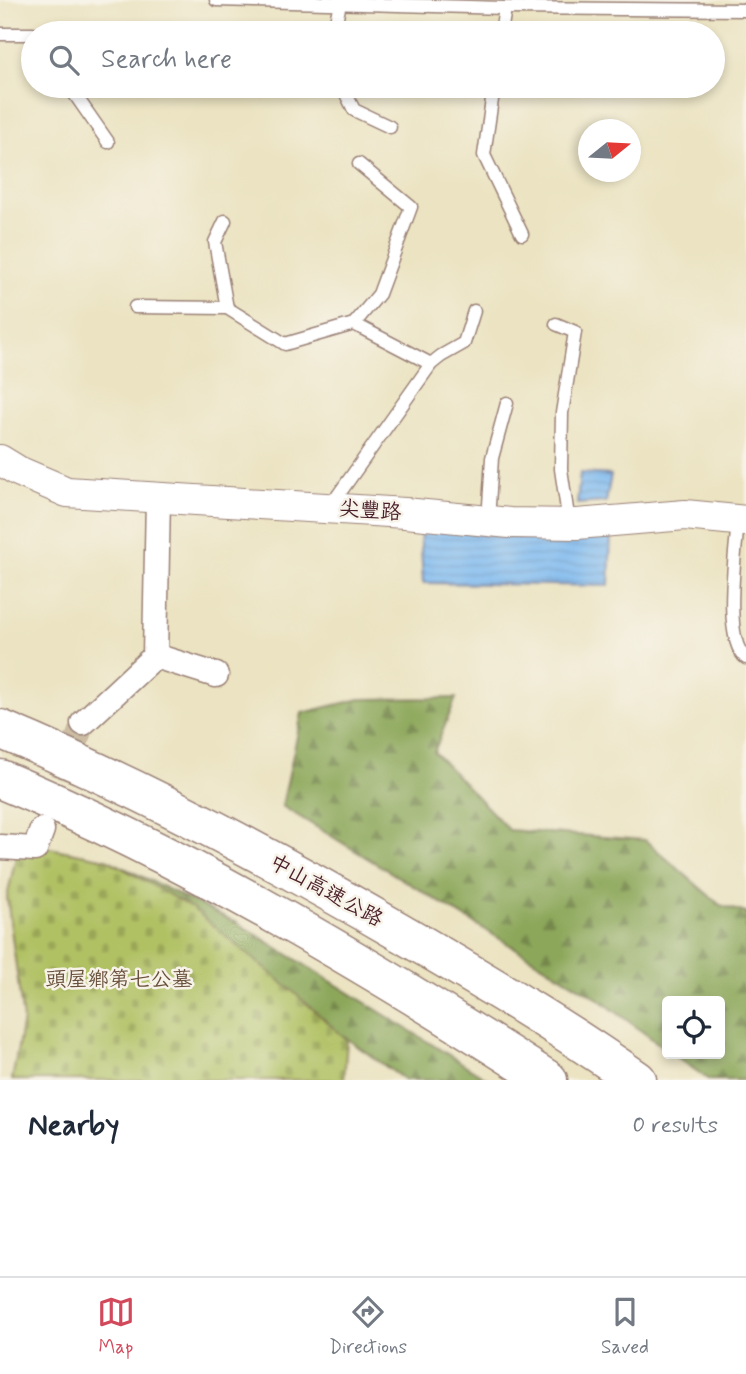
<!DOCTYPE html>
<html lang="en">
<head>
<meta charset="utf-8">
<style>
	body { margin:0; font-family:Mynerve,"LXGW WenKai TC",sans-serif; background:#f2f2f3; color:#1f2937 }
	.controls { position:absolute; right:21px; bottom:21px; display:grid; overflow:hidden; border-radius:7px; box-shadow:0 4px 10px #0003 }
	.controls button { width:63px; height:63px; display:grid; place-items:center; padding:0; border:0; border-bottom:2px solid #e0e1e3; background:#fff; color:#1f2937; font:35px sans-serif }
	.compass { position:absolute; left:578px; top:119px; width:63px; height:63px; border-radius:50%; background:#fff; box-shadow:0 4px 10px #0003; rotate:72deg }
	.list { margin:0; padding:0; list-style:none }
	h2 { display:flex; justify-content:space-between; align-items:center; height:91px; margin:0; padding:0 28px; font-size:30px }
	h2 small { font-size:23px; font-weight:400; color:#747a83 }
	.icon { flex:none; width:38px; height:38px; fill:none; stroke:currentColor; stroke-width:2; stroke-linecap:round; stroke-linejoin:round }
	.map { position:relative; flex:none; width:746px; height:1080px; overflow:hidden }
	.search { position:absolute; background:#fff; box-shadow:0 4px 10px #0003; left:21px; right:21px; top:21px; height:77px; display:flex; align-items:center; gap:18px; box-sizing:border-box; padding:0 24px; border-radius:38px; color:#747a83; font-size:26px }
	.sheet { height:196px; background:#fff }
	nav { display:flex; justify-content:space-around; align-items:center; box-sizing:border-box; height:98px; border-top:2px solid #e0e1e3; background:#fff; font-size:19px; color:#747a83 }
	nav a { display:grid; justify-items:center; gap:4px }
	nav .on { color:#d1495b }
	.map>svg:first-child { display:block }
</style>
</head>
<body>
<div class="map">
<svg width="746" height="1080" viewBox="0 0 746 1080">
	<defs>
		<pattern id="forest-firs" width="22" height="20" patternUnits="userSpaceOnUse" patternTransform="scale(1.75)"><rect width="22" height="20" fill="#8ca75a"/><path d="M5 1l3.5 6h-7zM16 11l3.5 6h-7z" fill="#74874b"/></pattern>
		<pattern id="cemetery-stones" width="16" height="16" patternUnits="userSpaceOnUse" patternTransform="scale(1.75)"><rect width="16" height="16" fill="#b0c164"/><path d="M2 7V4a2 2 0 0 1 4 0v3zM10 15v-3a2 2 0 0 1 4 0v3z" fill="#99a557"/></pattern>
		<pattern id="water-rules" width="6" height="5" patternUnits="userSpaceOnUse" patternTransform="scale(1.75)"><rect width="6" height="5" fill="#7ebaf0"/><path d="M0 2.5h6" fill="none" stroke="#6e9fce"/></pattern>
	</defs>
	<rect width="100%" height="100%" fill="#f7f3e8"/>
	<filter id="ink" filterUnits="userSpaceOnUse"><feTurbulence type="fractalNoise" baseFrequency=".0143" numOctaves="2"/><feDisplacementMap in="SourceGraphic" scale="14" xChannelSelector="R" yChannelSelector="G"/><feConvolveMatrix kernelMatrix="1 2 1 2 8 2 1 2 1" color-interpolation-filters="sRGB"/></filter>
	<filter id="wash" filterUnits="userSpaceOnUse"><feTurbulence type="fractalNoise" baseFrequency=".00686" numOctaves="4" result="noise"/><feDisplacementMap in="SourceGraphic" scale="28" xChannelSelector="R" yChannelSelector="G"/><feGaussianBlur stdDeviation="1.57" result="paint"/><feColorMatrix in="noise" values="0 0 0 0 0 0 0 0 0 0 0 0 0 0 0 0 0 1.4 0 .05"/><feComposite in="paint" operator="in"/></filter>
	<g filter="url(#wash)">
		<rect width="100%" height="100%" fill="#ebe3c1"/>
		<g fill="url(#forest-firs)" stroke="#6b6342" stroke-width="2">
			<polygon points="456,698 434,752 509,830 645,840 720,905 746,913 746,1080 709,1080 673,1054 720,1054 720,1001 667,1001 667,1050 600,1000 282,806 302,713 360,699"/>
			<polygon points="68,852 106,859 239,924 489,1080 405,1080 194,930"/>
		</g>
		<polygon fill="url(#cemetery-stones)" stroke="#7d7048" stroke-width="2" points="19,842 106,859 192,908 296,994 347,1040 344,1080 12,1080 23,1020 7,898"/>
		<g fill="url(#water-rules)" stroke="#646c8e" stroke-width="2">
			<polygon points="580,473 611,475 606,502 577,504"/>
			<polygon points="420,529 544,539 611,533 609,586 423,583"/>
		</g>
	</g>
	<g filter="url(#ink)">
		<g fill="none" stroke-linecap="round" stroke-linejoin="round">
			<polyline stroke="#cbbca3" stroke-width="24" stroke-dasharray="24 12" stroke-linecap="butt" points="49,813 83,723"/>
			<defs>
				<g id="service">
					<polyline points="216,0 505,8 746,10"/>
					<polyline points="333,33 340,4"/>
					<polyline points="501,33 505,8"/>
					<polyline points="0,34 33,34"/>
					<polyline points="69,86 108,142"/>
					<polyline points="342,86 354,110 390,127"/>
					<polyline points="494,86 484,155 522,234"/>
					<polyline points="225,221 215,242 227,308"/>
					<polyline points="135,307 227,308 285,344 354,324 431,364"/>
					<polyline points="354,324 379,294 411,207 359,164"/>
					<polyline points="556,324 575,332 562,413 561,469 569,523"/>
					<polyline points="329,508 431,364 441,356 464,343 474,311"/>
					<polyline points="488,521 492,458 507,403"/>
					<path d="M738 521C736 549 722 640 746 658"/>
				</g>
				<g id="minor">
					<polyline points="155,656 216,675"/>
					<polyline points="83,723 155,656 158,497"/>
					<polyline points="0,847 35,849 42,830"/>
				</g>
				<polyline id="tertiary" points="0,460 18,471 67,492 405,513 510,523 577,524 685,515 746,521"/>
				<g id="motorway">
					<path d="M0 729C137 786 269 856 398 931 479 978 560 1026 637 1080"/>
					<path d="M0 779C192 859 373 968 548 1080"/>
				</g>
			</defs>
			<use href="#service" stroke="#9a8176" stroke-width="15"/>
			<use href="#minor" stroke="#9a8176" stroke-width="27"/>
			<use href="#tertiary" stroke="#9a8176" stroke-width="32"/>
			<use href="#motorway" stroke="#9a8176" stroke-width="41"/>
			<use href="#service" stroke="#fff" stroke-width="12"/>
			<use href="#minor" stroke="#fff" stroke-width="24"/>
			<use href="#tertiary" stroke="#fff" stroke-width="30"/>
			<use href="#motorway" stroke="#fff" stroke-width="38"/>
		</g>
	</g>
	<g text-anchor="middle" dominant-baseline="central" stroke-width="5" stroke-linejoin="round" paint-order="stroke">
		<g font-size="21" fill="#4a1f2b" stroke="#f7f3e8">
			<text transform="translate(370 511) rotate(4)">尖豐路</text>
			<text transform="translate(326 891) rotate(29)">中山高速公路</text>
		</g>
		<g font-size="21" fill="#69503c" stroke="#f7f3e8">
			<text x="119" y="980">頭屋鄉第七公墓</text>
		</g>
	</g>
</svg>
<div class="controls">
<button><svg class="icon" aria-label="locate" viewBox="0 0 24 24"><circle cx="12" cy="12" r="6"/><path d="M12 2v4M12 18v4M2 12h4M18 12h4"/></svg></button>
</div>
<svg class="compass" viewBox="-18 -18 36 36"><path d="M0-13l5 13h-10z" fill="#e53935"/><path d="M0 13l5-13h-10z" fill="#747a83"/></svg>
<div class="search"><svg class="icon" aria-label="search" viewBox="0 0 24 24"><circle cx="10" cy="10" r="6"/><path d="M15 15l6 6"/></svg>Search here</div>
</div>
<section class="sheet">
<h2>Nearby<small>0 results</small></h2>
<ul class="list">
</ul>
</section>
<nav>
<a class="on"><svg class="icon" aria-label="map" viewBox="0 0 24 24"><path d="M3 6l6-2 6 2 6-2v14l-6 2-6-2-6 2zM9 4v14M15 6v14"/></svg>Map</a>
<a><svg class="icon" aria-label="directions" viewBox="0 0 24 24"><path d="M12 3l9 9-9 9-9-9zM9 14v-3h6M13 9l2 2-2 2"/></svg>Directions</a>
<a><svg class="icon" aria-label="saved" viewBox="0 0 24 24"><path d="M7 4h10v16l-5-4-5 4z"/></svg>Saved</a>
</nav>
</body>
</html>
